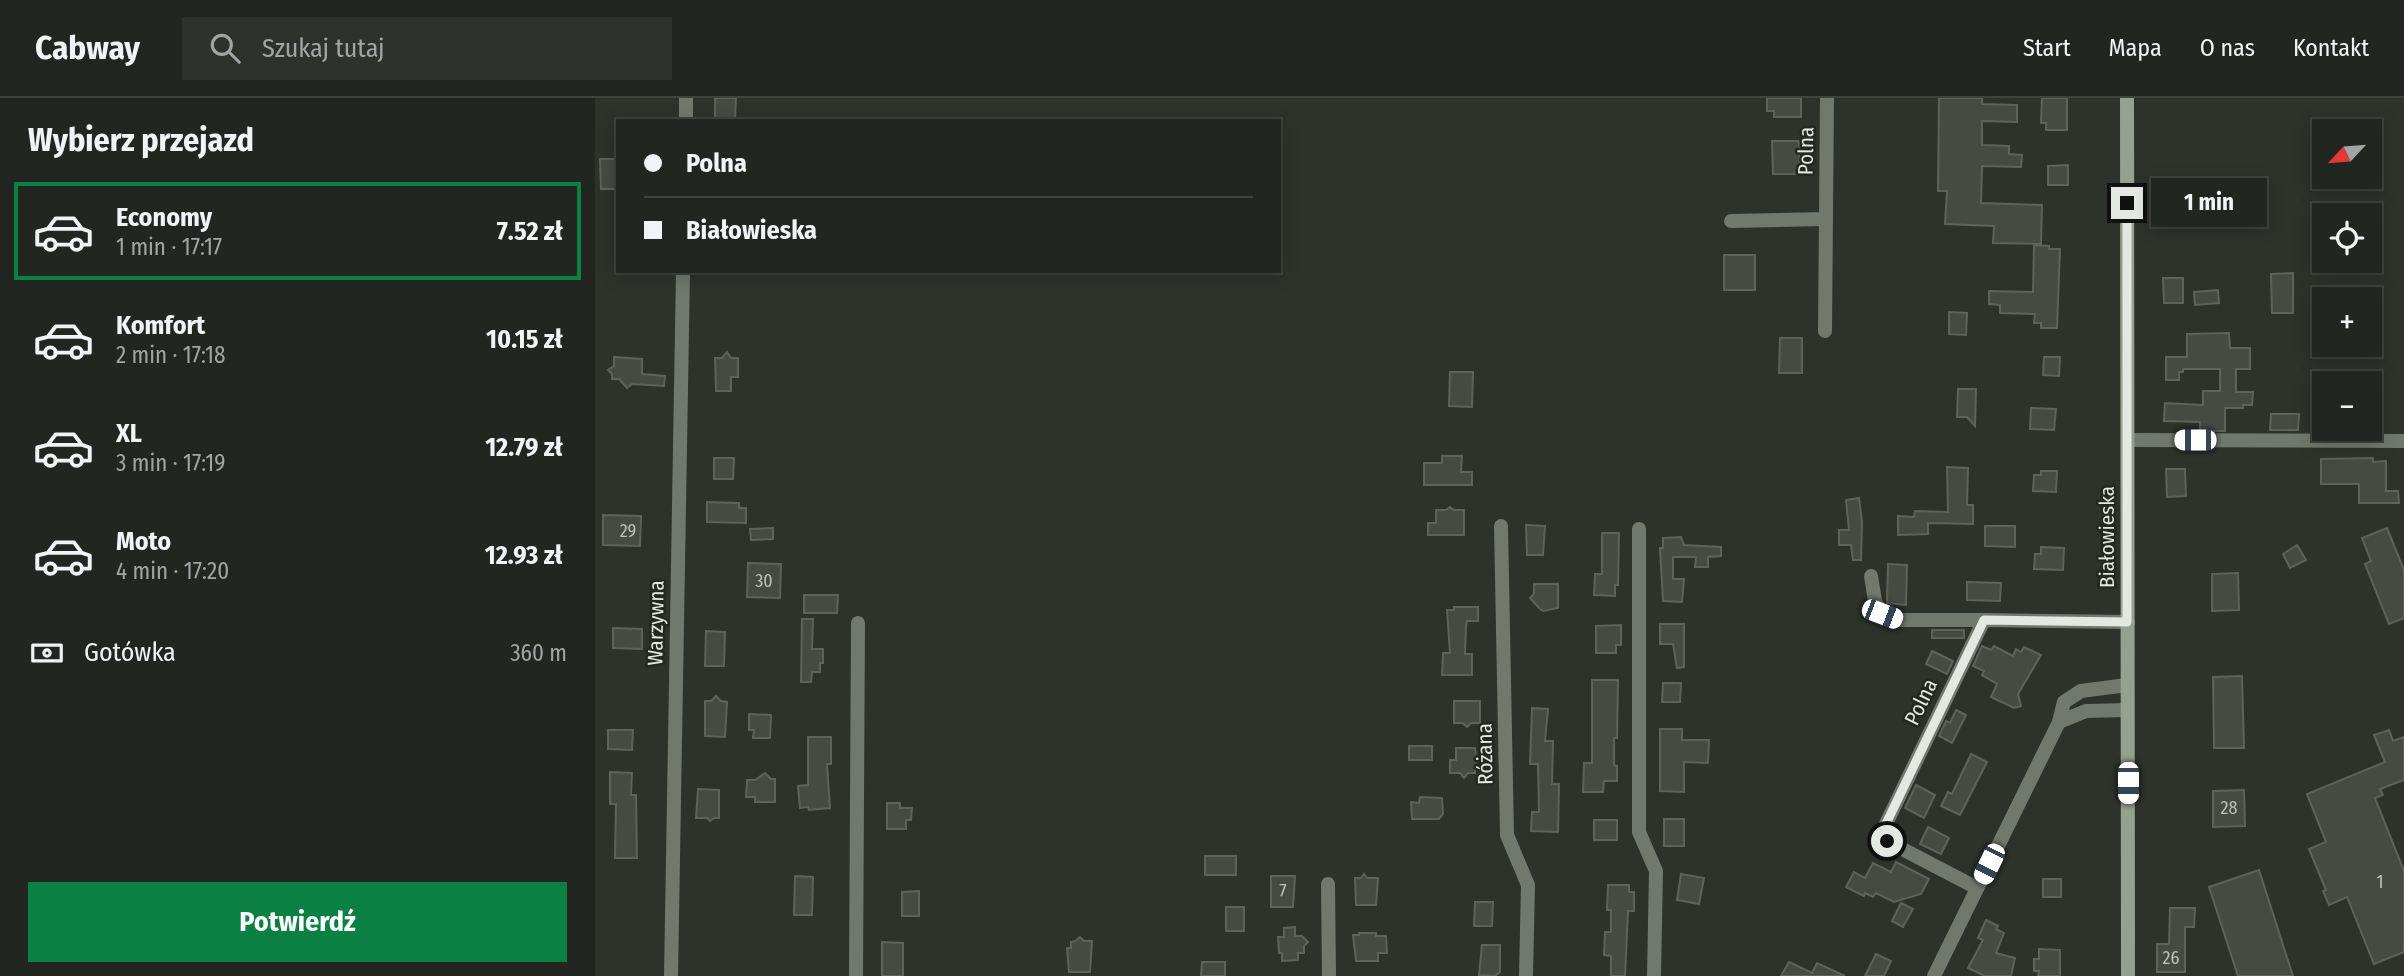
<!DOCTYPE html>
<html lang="pl">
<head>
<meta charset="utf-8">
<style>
  :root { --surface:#222620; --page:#2e322d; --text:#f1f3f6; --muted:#a2a5a5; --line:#3f433e; --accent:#0b8043 }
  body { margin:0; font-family:"Fira Sans Condensed",sans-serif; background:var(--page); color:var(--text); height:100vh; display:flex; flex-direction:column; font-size:26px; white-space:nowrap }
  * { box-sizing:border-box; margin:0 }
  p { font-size:23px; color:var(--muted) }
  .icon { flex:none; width:38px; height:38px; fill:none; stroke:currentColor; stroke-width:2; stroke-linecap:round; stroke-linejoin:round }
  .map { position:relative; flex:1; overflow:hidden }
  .panel { display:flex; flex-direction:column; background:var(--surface); width:595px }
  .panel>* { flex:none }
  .top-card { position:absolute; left:21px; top:21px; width:665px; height:154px; border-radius:0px; box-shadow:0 4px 18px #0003,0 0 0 2px var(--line); display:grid; align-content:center; height:154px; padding:0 28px; background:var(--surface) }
  .needle { width:46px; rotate:244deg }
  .tools { position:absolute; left:1717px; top:21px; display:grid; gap:14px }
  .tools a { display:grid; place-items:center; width:70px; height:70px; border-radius:0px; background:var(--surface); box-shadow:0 4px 18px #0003,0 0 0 2px var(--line); font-size:35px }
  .end { position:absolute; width:32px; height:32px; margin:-16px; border:9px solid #e4e8e3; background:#111; box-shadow:0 0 0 4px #111 }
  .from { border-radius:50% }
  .bubble { position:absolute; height:49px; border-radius:0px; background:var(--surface); box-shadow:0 4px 18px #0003,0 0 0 2px var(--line); font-size:23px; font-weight:700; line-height:49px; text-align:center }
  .car { position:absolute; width:21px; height:42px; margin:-21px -10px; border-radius:9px; box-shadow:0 0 5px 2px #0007; background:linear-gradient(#fff 24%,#345 0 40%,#fff 0 76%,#345 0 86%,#fff 0) }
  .top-card b { display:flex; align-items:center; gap:24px; height:66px; font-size:26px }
  .top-card b+b { border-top:2px solid var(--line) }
  .top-card i { width:18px; height:18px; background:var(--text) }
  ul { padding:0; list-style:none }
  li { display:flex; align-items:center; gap:21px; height:98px; margin:0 14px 10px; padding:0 14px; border:4px solid transparent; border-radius:0px }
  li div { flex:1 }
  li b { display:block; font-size:26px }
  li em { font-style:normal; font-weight:700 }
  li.active { border-color:var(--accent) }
  li>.icon { width:63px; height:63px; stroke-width:1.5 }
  h2 { padding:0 28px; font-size:32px; line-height:84px }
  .pay { display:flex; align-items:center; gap:18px; height:77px; padding:0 28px; font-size:26px }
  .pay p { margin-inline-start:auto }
  .primary-button { display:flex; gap:14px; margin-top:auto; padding:14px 28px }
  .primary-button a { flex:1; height:80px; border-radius:0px; background:var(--accent); color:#fff; font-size:28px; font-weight:700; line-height:80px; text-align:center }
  header { display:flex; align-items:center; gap:42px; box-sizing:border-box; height:98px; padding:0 35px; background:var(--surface); border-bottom:2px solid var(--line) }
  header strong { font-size:33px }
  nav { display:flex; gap:38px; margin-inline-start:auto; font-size:24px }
  .search { width:490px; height:63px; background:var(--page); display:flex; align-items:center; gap:18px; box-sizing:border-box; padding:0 24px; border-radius:0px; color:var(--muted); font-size:26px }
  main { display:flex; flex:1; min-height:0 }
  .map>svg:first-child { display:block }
  .building { fill:#454a43; stroke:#5d625a; stroke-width:2 }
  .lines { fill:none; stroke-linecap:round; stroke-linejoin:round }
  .minor { stroke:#71796d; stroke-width:14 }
  .tertiary { stroke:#71796d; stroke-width:14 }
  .secondary { stroke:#95a18f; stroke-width:14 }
  .route { stroke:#e4e8e3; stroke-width:9 }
  .labels { text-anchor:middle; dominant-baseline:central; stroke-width:5; stroke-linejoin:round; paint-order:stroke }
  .number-label { font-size:18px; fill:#bcc0bb }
  .street-label { font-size:21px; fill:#e4e8e3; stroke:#232821 }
</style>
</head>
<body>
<header>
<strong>Cabway</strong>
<div class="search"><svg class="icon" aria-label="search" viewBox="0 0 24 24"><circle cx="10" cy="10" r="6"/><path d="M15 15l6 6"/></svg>Szukaj tutaj</div>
<nav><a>Start</a><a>Mapa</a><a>O nas</a><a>Kontakt</a></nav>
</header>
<main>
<section class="panel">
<h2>Wybierz przejazd</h2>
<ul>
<li class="active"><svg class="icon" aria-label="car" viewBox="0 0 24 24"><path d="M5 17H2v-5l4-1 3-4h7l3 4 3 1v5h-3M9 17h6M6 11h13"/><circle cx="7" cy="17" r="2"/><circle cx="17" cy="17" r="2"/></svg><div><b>Economy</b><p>1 min · 17:17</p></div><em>7.52 zł</em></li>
<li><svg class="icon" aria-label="car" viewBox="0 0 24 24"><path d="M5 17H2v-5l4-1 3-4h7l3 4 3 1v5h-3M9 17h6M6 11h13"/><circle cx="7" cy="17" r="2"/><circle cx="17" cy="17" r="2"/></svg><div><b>Komfort</b><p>2 min · 17:18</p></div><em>10.15 zł</em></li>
<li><svg class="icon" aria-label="car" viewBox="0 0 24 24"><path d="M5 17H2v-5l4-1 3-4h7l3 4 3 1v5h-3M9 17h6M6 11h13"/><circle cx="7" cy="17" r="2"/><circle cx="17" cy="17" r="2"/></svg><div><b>XL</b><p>3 min · 17:19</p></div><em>12.79 zł</em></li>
<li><svg class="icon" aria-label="car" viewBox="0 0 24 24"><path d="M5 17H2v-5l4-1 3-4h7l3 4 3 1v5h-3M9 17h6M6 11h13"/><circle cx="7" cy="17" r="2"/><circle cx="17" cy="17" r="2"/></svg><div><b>Moto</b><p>4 min · 17:20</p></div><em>12.93 zł</em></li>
</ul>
<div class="pay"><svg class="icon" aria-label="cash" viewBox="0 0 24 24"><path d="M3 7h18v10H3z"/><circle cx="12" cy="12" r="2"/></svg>Gotówka<p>360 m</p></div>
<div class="primary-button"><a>Potwierdź</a></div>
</section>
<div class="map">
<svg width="1809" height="878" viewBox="0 0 1809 878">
  <rect width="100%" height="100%" fill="#2d322b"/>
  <g class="building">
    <path d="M 120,0 L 141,0 L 140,23 L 120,23 Z"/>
    <path d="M 1172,0 L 1206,0 L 1206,19 L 1179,19 L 1179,13 L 1172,13 Z"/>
    <path d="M 1344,0 L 1387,0 L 1387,6 L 1422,7 L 1422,24 L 1387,23 L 1387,47 L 1414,48 L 1414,56 L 1427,57 L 1426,69 L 1387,68 L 1386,105 L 1447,107 L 1446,146 L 1398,145 L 1399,128 L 1350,126 L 1352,93 L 1343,93 Z"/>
    <path d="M 1447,0 L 1472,0 L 1472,32 L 1451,32 L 1451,25 L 1446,25 Z"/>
    <path d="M 1177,43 L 1204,43 L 1205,76 L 1178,76 Z"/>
    <path d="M 5,61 L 20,61 L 23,65 L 23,91 L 6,91 Z"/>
    <path d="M 1473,67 L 1473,87 L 1453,87 L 1453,68 Z"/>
    <path d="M 1439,147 L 1454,148 L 1454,151 L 1465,151 L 1462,230 L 1446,230 L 1446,225 L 1439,225 L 1440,216 L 1405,215 L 1405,207 L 1394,206 L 1394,193 L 1438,194 Z"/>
    <rect x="1129" y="157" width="31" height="35"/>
    <path d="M 1698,175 L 1698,215 L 1677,215 L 1676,176 Z"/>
    <path d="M 1568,180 L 1588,180 L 1588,205 L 1569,205 Z"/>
    <path d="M 1623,192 L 1624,205 L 1600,207 L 1599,194 Z"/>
    <path d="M 1354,214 L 1372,215 L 1371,237 L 1354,236 Z"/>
    <path d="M 1634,235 L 1635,250 L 1655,250 L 1655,271 L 1641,271 L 1641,294 L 1658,294 L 1657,307 L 1648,307 L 1648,310 L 1630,310 L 1630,333 L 1605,333 L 1605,324 L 1569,323 L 1570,305 L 1608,307 L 1608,293 L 1625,293 L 1625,271 L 1588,271 L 1588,274 L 1584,274 L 1584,282 L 1571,282 L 1571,259 L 1592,259 L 1592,236 Z"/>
    <path d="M 1185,240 L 1207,240 L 1207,275 L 1184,275 Z"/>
    <path d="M 132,254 L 136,260 L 143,260 L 143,279 L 136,279 L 136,293 L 121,293 L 120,260 L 127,260 Z"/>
    <path d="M 19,259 L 47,261 L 47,276 L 70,278 L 69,288 L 37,286 L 32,290 L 24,281 L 17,281 L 17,276 L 13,272 L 19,268 Z"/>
    <path d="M 1449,259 L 1465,259 L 1464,278 L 1448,277 Z"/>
    <path d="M 855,274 L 878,274 L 877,309 L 854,308 Z"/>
    <path d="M 1363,291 L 1381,291 L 1380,328 L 1372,319 L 1362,319 Z"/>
    <path d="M 1436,310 L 1461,311 L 1459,332 L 1435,331 Z"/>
    <path d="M 1676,316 L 1704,316 L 1703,332 L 1675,332 Z"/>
    <path d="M 847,358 L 867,358 L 866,374 L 877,374 L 877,387 L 829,387 L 829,365 L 847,365 Z"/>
    <path d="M 119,360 L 139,360 L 138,381 L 119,381 Z"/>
    <path d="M 1778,360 L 1778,364 L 1791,363 L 1791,393 L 1803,393 L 1804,405 L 1764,405 L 1764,386 L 1726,386 L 1726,361 Z"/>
    <path d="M 1352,369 L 1373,370 L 1372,407 L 1378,407 L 1378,426 L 1333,425 L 1333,436 L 1303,437 L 1303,418 L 1319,419 L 1320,413 L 1353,414 Z"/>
    <path d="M 1571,371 L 1590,371 L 1591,398 L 1572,399 Z"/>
    <path d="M 1446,373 L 1462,373 L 1461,394 L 1438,393 L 1439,377 L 1446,377 Z"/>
    <path d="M 1264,400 L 1267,424 L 1266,462 L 1258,462 L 1256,447 L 1244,447 L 1244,432 L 1254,432 L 1251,402 Z"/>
    <path d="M 112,404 L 144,405 L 144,410 L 151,410 L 151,425 L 112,424 Z"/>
    <path d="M 855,409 L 859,412 L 869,412 L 869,437 L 833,437 L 833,425 L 841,425 L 841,412 L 851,412 Z"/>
    <path d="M 8,417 L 46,418 L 45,448 L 8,447 Z"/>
    <path d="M 931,427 L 950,428 L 948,457 L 932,457 Z"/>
    <path d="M 1390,428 L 1420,428 L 1420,449 L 1390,448 Z"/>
    <path d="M 178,430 L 178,441 L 156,442 L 155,431 Z"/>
    <path d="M 1792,430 L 1809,472 L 1809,520 L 1794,526 L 1770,466 L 1776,463 L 1767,440 Z"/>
    <path d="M 1007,435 L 1024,435 L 1023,487 L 1020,487 L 1020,498 L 999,497 L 1000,476 L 1007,476 Z"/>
    <path d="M 1086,439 L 1089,447 L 1126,449 L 1126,458 L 1113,459 L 1113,469 L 1100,469 L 1101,459 L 1078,459 L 1078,481 L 1089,481 L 1087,504 L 1068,503 L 1065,450 L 1068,450 L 1068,440 Z"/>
    <path d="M 1702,447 L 1711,462 L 1695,470 L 1688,456 Z"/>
    <path d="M 1446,449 L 1469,450 L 1468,472 L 1439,471 L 1440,456 L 1446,456 Z"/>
    <path d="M 153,465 L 186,466 L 185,500 L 152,499 Z"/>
    <path d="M 1293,466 L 1312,467 L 1311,507 L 1292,505 Z"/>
    <path d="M 1643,475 L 1644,512 L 1617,513 L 1617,476 Z"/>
    <path d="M 1372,484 L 1406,485 L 1405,503 L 1372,502 Z"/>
    <path d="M 939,486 L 963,486 L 963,510 L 948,513 L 944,510 L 935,500 L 939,496 Z"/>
    <path d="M 209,497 L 243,497 L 242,515 L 209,515 Z"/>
    <path d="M 859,509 L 883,509 L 883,523 L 872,523 L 871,529 L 870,556 L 877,556 L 877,577 L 847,577 L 848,555 L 855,555 L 852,512 L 859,512 Z"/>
    <path d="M 207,521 L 218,521 L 217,551 L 228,551 L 228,565 L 225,565 L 225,574 L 217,574 L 216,584 L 206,584 Z"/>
    <path d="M 1065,526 L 1089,526 L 1089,569 L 1082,570 L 1078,546 L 1065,546 Z"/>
    <path d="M 1026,527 L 1026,547 L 1021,547 L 1021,555 L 1001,555 L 1001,528 Z"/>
    <path d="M 18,530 L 47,531 L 47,551 L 18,550 Z"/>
    <rect x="1337" y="532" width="32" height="8"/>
    <path d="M 111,533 L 130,534 L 129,568 L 110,568 Z"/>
    <path d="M 1387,548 L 1396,552 L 1399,548 L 1418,558 L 1421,551 L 1426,554 L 1429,549 L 1446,557 L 1423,596 L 1426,608 L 1419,610 L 1396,599 L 1402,586 L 1387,577 L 1389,573 L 1378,568 Z"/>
    <path d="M 1337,553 L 1358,563 L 1352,576 L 1331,566 Z"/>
    <path d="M 1647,578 L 1649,650 L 1619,650 L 1618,579 Z"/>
    <path d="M 997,582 L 1023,582 L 1022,640 L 1019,640 L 1019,667 L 1022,668 L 1022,683 L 1009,683 L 1008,694 L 988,694 L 989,665 L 997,665 Z"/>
    <path d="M 1068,585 L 1086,585 L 1085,604 L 1067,604 Z"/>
    <path d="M 121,598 L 126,603 L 132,604 L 130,639 L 110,638 L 110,603 L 116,603 Z"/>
    <path d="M 859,603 L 885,603 L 885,625 L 876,625 L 872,629 L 868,625 L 859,625 Z"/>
    <path d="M 937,610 L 953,611 L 950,643 L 958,643 L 957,686 L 964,686 L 963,734 L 936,733 L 937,714 L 944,714 L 943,666 L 935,666 Z"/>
    <path d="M 1361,612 L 1371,617 L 1357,645 L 1344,638 L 1351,623 L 1355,625 Z"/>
    <path d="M 154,616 L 176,617 L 175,640 L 158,640 L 159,632 L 154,632 Z"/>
    <path d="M 1065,631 L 1087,631 L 1087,642 L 1114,642 L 1113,665 L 1089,664 L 1089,694 L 1065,693 Z"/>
    <path d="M 13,632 L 38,632 L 37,652 L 13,651 Z"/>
    <path d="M 1794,632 L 1798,643 L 1809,639 L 1809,682 L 1785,691 L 1788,697 L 1780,700 L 1809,773 L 1809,854 L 1779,866 L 1752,799 L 1734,807 L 1728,793 L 1731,792 L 1714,751 L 1731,744 L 1712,696 L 1790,664 L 1779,637 Z"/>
    <path d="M 213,639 L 236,639 L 236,666 L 232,666 L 235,710 L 214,712 L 213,709 L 205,710 L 203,688 L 213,687 Z"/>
    <rect x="814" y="648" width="23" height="14"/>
    <path d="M 861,650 L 880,650 L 882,671 L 880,670 L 880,675 L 873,675 L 869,680 L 865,675 L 855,675 L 855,662 L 861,662 Z"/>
    <path d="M 1376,656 L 1392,664 L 1365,717 L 1346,708 L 1353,694 L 1357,696 Z"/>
    <path d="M 15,674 L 37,675 L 36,697 L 41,697 L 42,760 L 20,760 L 21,706 L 15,706 Z"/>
    <path d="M 170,675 L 176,681 L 180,681 L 180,704 L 160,704 L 160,699 L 151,699 L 152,682 L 160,682 Z"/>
    <path d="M 1321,687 L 1340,697 L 1329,720 L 1310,710 Z"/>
    <path d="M 103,691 L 124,692 L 124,720 L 119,720 L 115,723 L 112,720 L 101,720 Z"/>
    <path d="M 1649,692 L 1650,728 L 1618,729 L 1618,693 Z"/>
    <path d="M 825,699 L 847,700 L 848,716 L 844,721 L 817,721 L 816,704 L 824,705 Z"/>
    <path d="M 292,705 L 305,705 L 305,710 L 317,710 L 316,722 L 311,722 L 311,731 L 292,731 Z"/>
    <rect x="1069" y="721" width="20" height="27"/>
    <rect x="999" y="722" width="23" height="20"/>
    <path d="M 1333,729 L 1354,740 L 1346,756 L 1325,746 Z"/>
    <rect x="610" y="758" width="31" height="19"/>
    <path d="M 1301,764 L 1334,781 L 1326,796 L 1299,804 L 1281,795 L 1278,799 L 1270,795 L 1269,798 L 1251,789 L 1259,774 L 1270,780 L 1278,765 L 1296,774 Z"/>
    <path d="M 1664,772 L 1698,878 L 1643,878 L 1614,789 Z"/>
    <path d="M 769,776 L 772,780 L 783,780 L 781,807 L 761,807 L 760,780 L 766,780 Z"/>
    <path d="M 1086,776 L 1109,780 L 1104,806 L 1082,802 Z"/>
    <path d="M 200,778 L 218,779 L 217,817 L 199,817 Z"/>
    <path d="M 676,778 L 700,778 L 698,809 L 676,809 Z"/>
    <rect x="1448" y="781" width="18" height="18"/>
    <path d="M 1013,787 L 1034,787 L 1034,794 L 1039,794 L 1039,813 L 1033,813 L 1030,878 L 1016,878 L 1016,858 L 1009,857 L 1010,834 L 1016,834 L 1016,812 L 1012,812 Z"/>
    <path d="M 324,793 L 324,818 L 307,818 L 307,794 Z"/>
    <path d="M 880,804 L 898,804 L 897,828 L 879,828 Z"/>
    <path d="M 1306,805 L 1318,811 L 1308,829 L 1297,823 Z"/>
    <rect x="631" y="809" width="18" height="24"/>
    <path d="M 1575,810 L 1600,810 L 1599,829 L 1590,829 L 1590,874 L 1562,874 L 1562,846 L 1574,846 Z"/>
    <path d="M 1391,822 L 1403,828 L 1401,831 L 1409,835 L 1401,855 L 1420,860 L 1416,878 L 1390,878 L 1373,870 L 1388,842 L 1383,840 Z"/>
    <path d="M 700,829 L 700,838 L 707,838 L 713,844 L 709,848 L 709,855 L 703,855 L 703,862 L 687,863 L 687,855 L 684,855 L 683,839 L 689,839 L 689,830 Z"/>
    <path d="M 764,835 L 781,835 L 781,838 L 791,838 L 792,855 L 783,855 L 783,863 L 761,863 L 758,837 L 764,837 Z"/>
    <path d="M 485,839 L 489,843 L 497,843 L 495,874 L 474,874 L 472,850 L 476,850 L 476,844 L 480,843 Z"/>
    <path d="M 287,844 L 308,845 L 308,878 L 287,878 Z"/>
    <path d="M 887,847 L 905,847 L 905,874 L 900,878 L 884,877 Z"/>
    <path d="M 1444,851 L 1465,852 L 1465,878 L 1443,878 L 1444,873 L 1439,873 L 1439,861 L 1444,861 Z"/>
    <path d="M 1281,856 L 1296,863 L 1289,878 L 1270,878 Z"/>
    <path d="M 607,864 L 630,864 L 630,878 L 606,878 Z"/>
    <path d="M 1194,864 L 1217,875 L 1222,865 L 1250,878 L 1186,878 Z"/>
  </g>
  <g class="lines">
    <g class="minor">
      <path d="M 91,23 L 91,0"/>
      <path d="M 1136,123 L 1231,121"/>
      <path d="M 1230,233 L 1232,0"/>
      <path d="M 1533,342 L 1809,343"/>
      <path d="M 906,428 L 912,737 L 933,787 L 931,878"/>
      <path d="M 1044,431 L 1044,734 L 1061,773 L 1059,878"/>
      <path d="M 1276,478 L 1280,503 L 1287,516 L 1303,522 L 1389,522"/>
      <path d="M 733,786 L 734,878"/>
      <path d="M 1382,790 L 1292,743 L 1288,732 L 1389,522 L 1533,524"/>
      <path d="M 76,878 L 88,173"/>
      <path d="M 261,878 L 263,525"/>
    </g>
    <g class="tertiary">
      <path d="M 1464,624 L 1491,613 L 1532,612"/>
      <path d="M 1339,878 L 1464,624 L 1469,604 L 1486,593 L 1532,587"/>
    </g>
    <path class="secondary" d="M 1532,0 L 1533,878"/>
  </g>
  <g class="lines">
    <path class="route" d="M 1292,743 L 1288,732 L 1389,522 L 1532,524 L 1532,105"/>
  </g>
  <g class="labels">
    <g class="number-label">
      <text x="33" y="433">29</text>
      <text x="169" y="483">30</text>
      <text x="1634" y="710">28</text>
      <text x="1785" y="784">1</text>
      <text x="688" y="793">7</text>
      <text x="1576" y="860">26</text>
    </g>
    <g class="street-label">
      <text transform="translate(1211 53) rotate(-89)">Polna</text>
      <text transform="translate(1512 439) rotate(-90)">Białowieska</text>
      <text transform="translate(61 525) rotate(-89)">Warzywna</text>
      <text transform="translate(1326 604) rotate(-64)">Polna</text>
      <text transform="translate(890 656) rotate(-91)">Różana</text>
    </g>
  </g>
</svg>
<div class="tools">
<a><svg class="needle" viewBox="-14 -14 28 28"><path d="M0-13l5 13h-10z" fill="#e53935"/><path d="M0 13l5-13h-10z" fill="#a2a5a5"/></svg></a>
<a><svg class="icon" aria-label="locate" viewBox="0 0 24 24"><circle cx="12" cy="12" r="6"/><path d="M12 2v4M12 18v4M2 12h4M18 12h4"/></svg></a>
<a>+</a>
<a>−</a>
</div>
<i class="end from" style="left:1292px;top:743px"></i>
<i class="end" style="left:1532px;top:105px"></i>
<div class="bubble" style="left:1556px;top:80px;width:116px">1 min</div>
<i class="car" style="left:1600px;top:342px;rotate:270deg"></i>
<i class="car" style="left:1287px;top:516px;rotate:111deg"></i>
<i class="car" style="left:1533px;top:685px;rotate:180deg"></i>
<i class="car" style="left:1394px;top:766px;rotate:206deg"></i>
<div class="top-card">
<b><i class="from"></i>Polna</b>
<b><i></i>Białowieska</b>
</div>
</div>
</main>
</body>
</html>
